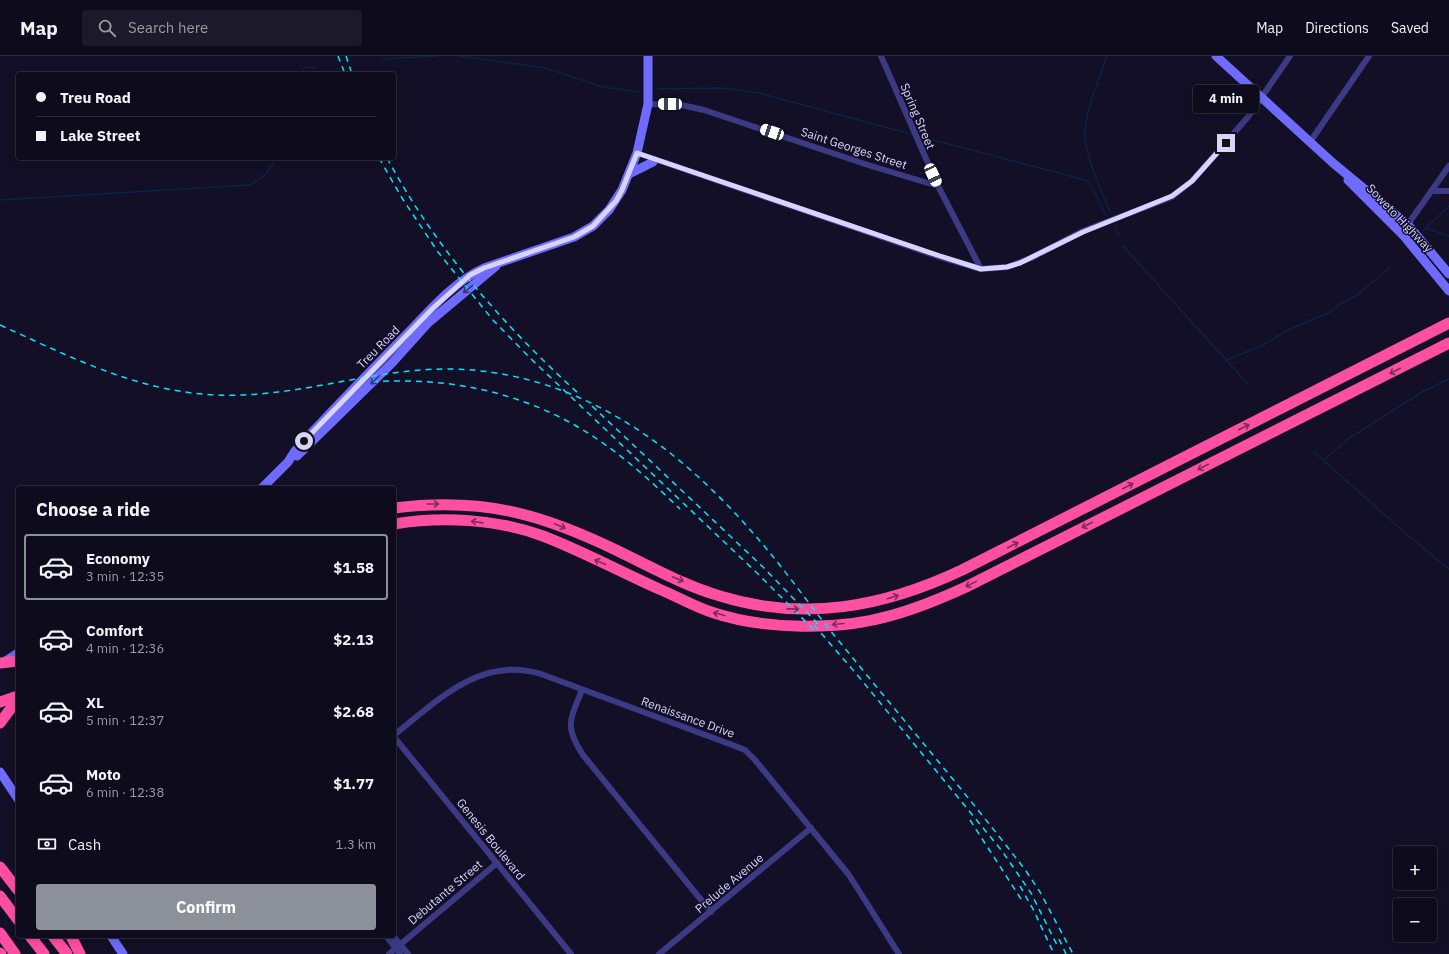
<!DOCTYPE html>
<html lang="en">
<head>
<meta charset="utf-8">
<style>
  :root { --surface:#0e0b1c; --page:#1c1929; --text:#f1f3f6; --muted:#9b9ba3; --line:#2e2b3b; --accent:#8c9099 }
  body { margin:0; font-family:"IBM Plex Sans",sans-serif; background:var(--page); color:var(--text); height:100vh; display:flex; flex-direction:column; font-size:15px; white-space:nowrap }
  * { box-sizing:border-box; margin:0 }
  p { font-size:13px; color:var(--muted) }
  .icon { flex:none; width:22px; height:22px; fill:none; stroke:currentColor; stroke-width:2; stroke-linecap:round; stroke-linejoin:round }
  .map { position:relative; flex:1; overflow:hidden }
  .drawer { position:absolute; left:16px; top:430px; width:380px; height:452px; display:flex; flex-direction:column; background:var(--surface); border-radius:4px; box-shadow:0 2px 10px #0003,0 0 0 1px var(--line) }
  .drawer>* { flex:none }
  .hud { position:absolute; left:16px; top:16px; width:380px; height:88px; border-radius:4px; box-shadow:0 2px 10px #0003,0 0 0 1px var(--line); display:grid; align-content:center; height:88px; padding:0 20px; background:var(--surface) }
  .controls { position:absolute; left:1393px; top:790px; display:grid; gap:8px }
  .controls a { display:grid; place-items:center; width:44px; height:44px; border-radius:4px; background:var(--surface); box-shadow:0 2px 10px #0003,0 0 0 1px var(--line); font-size:20px }
  .end { position:absolute; width:18px; height:18px; margin:-9px; border:5px solid #d9d4ff; background:#111; box-shadow:0 0 0 2px #111 }
  .from { border-radius:50% }
  .bubble { position:absolute; height:28px; border-radius:4px; background:var(--surface); box-shadow:0 2px 10px #0003,0 0 0 1px var(--line); font-size:13px; font-weight:700; line-height:28px; text-align:center }
  .car { position:absolute; width:12px; height:24px; margin:-12px -6px; border-radius:5px; box-shadow:0 0 3px 1px #0007; background:linear-gradient(#fff 24%,#345 0 40%,#fff 0 76%,#345 0 86%,#fff 0) }
  .hud b { display:flex; align-items:center; gap:14px; height:38px; font-size:15px }
  .hud b+b { border-top:1px solid var(--line) }
  .hud i { width:10px; height:10px; background:var(--text) }
  ul { padding:0; list-style:none }
  li { display:flex; align-items:center; gap:12px; height:66px; margin:0 8px 6px; padding:0 12px; border:2px solid transparent; border-radius:4px }
  li div { flex:1 }
  li b { display:block; font-size:15px }
  li em { font-style:normal; font-weight:700 }
  li.active { border-color:var(--accent) }
  li>.icon { width:36px; height:36px; stroke-width:1.5 }
  h2 { padding:0 20px; font-size:18px; line-height:48px }
  .pay { display:flex; align-items:center; gap:10px; height:44px; padding:0 20px; font-size:15px }
  .pay p { margin-inline-start:auto }
  .primary-button { display:flex; gap:8px; margin-top:auto; padding:8px 20px }
  .primary-button a { flex:1; height:46px; border-radius:4px; background:var(--accent); color:#fff; font-size:16px; font-weight:700; line-height:46px; text-align:center }
  header { display:flex; align-items:center; gap:24px; box-sizing:border-box; height:56px; padding:0 20px; background:var(--surface); border-bottom:1px solid var(--line) }
  header strong { font-size:19px }
  nav { display:flex; gap:22px; margin-inline-start:auto; font-size:14px }
  .search { width:280px; height:36px; background:var(--page); display:flex; align-items:center; gap:10px; box-sizing:border-box; padding:0 14px; border-radius:4px; color:var(--muted); font-size:15px }
  .map>svg:first-child { display:block }
  .lines { fill:none; stroke-linecap:round; stroke-linejoin:round }
  .stream { stroke:#0c2248; stroke-width:1.5 }
  .street { stroke:#3d3a85; stroke-width:6 }
  .secondary { stroke:#6f6bff; stroke-width:9 }
  .highway { stroke:#ff4fa3; stroke-width:11 }
  .rail { stroke:#00e5ff; stroke-width:1.5; stroke-dasharray:6 5; stroke-linecap:butt }
  .oneway { stroke:#38347d }
  .oneway2 { stroke:#7d2c5e }
  .route { stroke:#d9d4ff; stroke-width:5 }
  .labels { text-anchor:middle; dominant-baseline:central; stroke-width:3; stroke-linejoin:round; paint-order:stroke }
  .street-label { font-size:12px; fill:#d9d4ff; stroke:#130f26 }
</style>
</head>
<body>
<header>
<strong>Map</strong>
<div class="search"><svg class="icon" aria-label="search" viewBox="0 0 24 24"><circle cx="10" cy="10" r="6"/><path d="M15 15l6 6"/></svg>Search here</div>
<nav><a>Map</a><a>Directions</a><a>Saved</a></nav>
</header>
<div class="map">
<svg width="1449" height="898" viewBox="0 0 1449 898">
  <rect width="100%" height="100%" fill="#130f26"/>
  <g class="lines">
    <g class="stream">
      <path d="M 458,0 L 546,12 L 603,31 L 639,36"/>
      <path d="M 1107,0 C 1099,23 1086,53 1085,77 C 1085,101 1101,133 1110,156"/>
      <path d="M 382,3 L 437,0"/>
      <path d="M 302,18 L 304,12 L 315,11"/>
      <path d="M 658,33 L 722,32 L 759,37 L 914,79"/>
      <path d="M 918,80 L 1089,125 L 1106,159"/>
      <path d="M 0,144 L 249,129 C 262,123 270,116 275,102"/>
      <path d="M 1115,170 L 1119,180"/>
      <path d="M 1426,172 L 1449,180"/>
      <path d="M 1423,175 L 1449,150"/>
      <path d="M 1122,189 L 1247,327"/>
      <path d="M 1227,304 L 1263,289 L 1290,273 L 1330,256 L 1340,248 L 1357,239 L 1389,212"/>
      <path d="M 1314,396 L 1411,482 L 1449,513"/>
      <path d="M 1324,404 L 1348,383 L 1422,336 L 1449,323"/>
    </g>
    <g class="street">
      <path d="M 881,0 L 938,130 L 981,213"/>
      <path d="M 648,48 L 681,49 L 704,54 L 871,110 L 938,130"/>
      <path d="M 1310,86 L 1369,0"/>
      <path d="M 637,97 L 940,201 L 981,213 L 1007,211 L 1031,202 L 1083,175 L 1172,141 L 1192,125 L 1248,61 L 1290,0"/>
      <path d="M 1431,135 L 1449,135"/>
      <path d="M 1406,171 L 1449,110"/>
      <path d="M 582,634 C 570,664 564,670 583,699 L 711,856"/>
      <path d="M 394,679 C 437,645 481,599 541,618 L 735,690 L 745,694 L 755,704 L 849,819 L 899,898"/>
      <path d="M 394,681 L 571,898"/>
      <path d="M 386,880 L 400,898"/>
      <path d="M 393,880 L 408,898"/>
      <path d="M 389,898 L 497,807"/>
      <path d="M 659,898 L 811,772"/>
    </g>
    <g class="secondary">
      <path d="M 1216,0 L 1333,107 L 1408,169 L 1449,218"/>
      <path d="M 629,118 L 653,106"/>
      <path d="M 1348,124 L 1403,179 L 1449,235"/>
      <path d="M 297,400 L 392,307 L 428,267 L 496,210"/>
      <path d="M 262,432 L 288,406 L 295,395 C 329,357 365,321 401,284 C 426,259 451,227 484,212 L 574,181 L 593,170 L 609,154 L 622,134 L 637,97 L 648,48 L 648,0"/>
      <path d="M 4,606 L 18,597"/>
      <path d="M 0,716 L 18,743"/>
      <path d="M 111,880 L 123,898"/>
    </g>
    <g class="highway">
      <path d="M 394,452 C 481,441 540,457 618,495 C 651,511 685,530 720,540 C 804,566 884,551 962,514 L 1449,267"/>
      <path d="M 394,468 C 442,460 497,463 543,480 C 582,495 621,516 659,533 C 676,540 693,550 711,556 C 764,574 839,575 893,559 C 918,552 942,542 966,531 L 1449,287"/>
      <path d="M 0,607 L 18,605"/>
      <path d="M 0,646 L 18,640"/>
      <path d="M 0,667 L 18,643"/>
      <path d="M 0,811 L 18,834"/>
      <path d="M 0,840 L 18,864"/>
      <path d="M 0,877 L 15,898"/>
      <path d="M 30,880 L 44,898"/>
      <path d="M 53,880 L 67,898"/>
      <path d="M 71,880 L 80,898"/>
      <path d="M 0,897 L 1,898"/>
    </g>
    <g class="rail">
      <path d="M 338,0 L 345,18"/>
      <path d="M 346,0 L 352,18"/>
      <path d="M 379,102 L 402,142 L 438,196 L 492,263 L 530,302 L 757,517 L 815,575"/>
      <path d="M 387,102 C 436,193 503,269 579,338"/>
      <path d="M 0,269 C 86,308 160,347 258,338 C 323,333 386,312 452,313 C 582,316 684,394 765,491 C 792,523 816,558 843,590 C 904,665 967,738 1026,815 L 1040,836 L 1073,898"/>
      <path d="M 372,326 C 451,320 531,338 597,383 C 627,403 654,428 680,453"/>
      <path d="M 592,350 L 763,511 L 821,571"/>
      <path d="M 814,569 L 859,621 L 1002,795 L 1031,837 L 1058,891"/>
      <path d="M 970,764 L 1021,843"/>
      <path d="M 1020,830 L 1034,855 L 1054,898"/>
      <path d="M 1059,883 L 1066,898"/>
    </g>
  </g>
  <defs><path id="oneway-shaft" d="M-6 0H5M1.5-3L5.5 0L1.5 3" fill="none" stroke-width="1.6" stroke-linecap="round" stroke-linejoin="round"/></defs>
  <g class="oneway">
    <use href="#oneway-shaft" transform="translate(468 233) rotate(142)"/>
    <use href="#oneway-shaft" transform="translate(375 324) rotate(135)"/>
  </g>
  <g class="oneway2">
    <use href="#oneway-shaft" transform="translate(1395 315) rotate(153)"/>
    <use href="#oneway-shaft" transform="translate(1244 371) rotate(-27)"/>
    <use href="#oneway-shaft" transform="translate(1203 411) rotate(153)"/>
    <use href="#oneway-shaft" transform="translate(1128 430) rotate(-27)"/>
    <use href="#oneway-shaft" transform="translate(433 448)"/>
    <use href="#oneway-shaft" transform="translate(477 466) rotate(-172)"/>
    <use href="#oneway-shaft" transform="translate(1087 469) rotate(153)"/>
    <use href="#oneway-shaft" transform="translate(560 470) rotate(23)"/>
    <use href="#oneway-shaft" transform="translate(1013 489) rotate(-27)"/>
    <use href="#oneway-shaft" transform="translate(600 506) rotate(-156)"/>
    <use href="#oneway-shaft" transform="translate(678 523) rotate(23)"/>
    <use href="#oneway-shaft" transform="translate(971 528) rotate(154)"/>
    <use href="#oneway-shaft" transform="translate(893 541) rotate(-17)"/>
    <use href="#oneway-shaft" transform="translate(793 553) rotate(1)"/>
    <use href="#oneway-shaft" transform="translate(719 558) rotate(-166)"/>
    <use href="#oneway-shaft" transform="translate(838 568) rotate(175)"/>
  </g>
  <g class="lines">
    <path class="route" d="M 304,385 L 433,252 L 470,219 L 484,212 L 574,181 L 593,170 L 616,145 L 622,134 L 637,97 L 940,200 L 981,213 L 1007,211 L 1020,207 L 1083,176 L 1172,140 L 1192,125 L 1226,87"/>
  </g>
  <g class="labels">
    <g class="street-label">
      <text transform="translate(918 60) rotate(67)">Spring Street</text>
      <text transform="translate(854 92) rotate(18)">Saint Georges Street</text>
      <text transform="translate(1400 162) rotate(46)">Soweto Highway</text>
      <text transform="translate(378 291) rotate(-45)">Treu Road</text>
      <text transform="translate(688 661) rotate(20)">Renaissance Drive</text>
      <text transform="translate(491 783) rotate(51)">Genesis Boulevard</text>
      <text transform="translate(729 827) rotate(-40)">Prelude Avenue</text>
      <text transform="translate(445 836) rotate(-40)">Debutante Street</text>
    </g>
  </g>
</svg>
<div class="controls">
<a>+</a>
<a>−</a>
</div>
<i class="end from" style="left:304px;top:385px"></i>
<i class="end" style="left:1226px;top:87px"></i>
<div class="bubble" style="left:1193px;top:29px;width:66px">4 min</div>
<i class="car" style="left:670px;top:48px;rotate:271deg"></i>
<i class="car" style="left:772px;top:76px;rotate:289deg"></i>
<i class="car" style="left:933px;top:119px;rotate:155deg"></i>
<div class="hud">
<b><i class="from"></i>Treu Road</b>
<b><i></i>Lake Street</b>
</div>
<section class="drawer">
<h2>Choose a ride</h2>
<ul>
<li class="active"><svg class="icon" aria-label="car" viewBox="0 0 24 24"><path d="M5 17H2v-5l4-1 3-4h7l3 4 3 1v5h-3M9 17h6M6 11h13"/><circle cx="7" cy="17" r="2"/><circle cx="17" cy="17" r="2"/></svg><div><b>Economy</b><p>3 min · 12:35</p></div><em>$1.58</em></li>
<li><svg class="icon" aria-label="car" viewBox="0 0 24 24"><path d="M5 17H2v-5l4-1 3-4h7l3 4 3 1v5h-3M9 17h6M6 11h13"/><circle cx="7" cy="17" r="2"/><circle cx="17" cy="17" r="2"/></svg><div><b>Comfort</b><p>4 min · 12:36</p></div><em>$2.13</em></li>
<li><svg class="icon" aria-label="car" viewBox="0 0 24 24"><path d="M5 17H2v-5l4-1 3-4h7l3 4 3 1v5h-3M9 17h6M6 11h13"/><circle cx="7" cy="17" r="2"/><circle cx="17" cy="17" r="2"/></svg><div><b>XL</b><p>5 min · 12:37</p></div><em>$2.68</em></li>
<li><svg class="icon" aria-label="car" viewBox="0 0 24 24"><path d="M5 17H2v-5l4-1 3-4h7l3 4 3 1v5h-3M9 17h6M6 11h13"/><circle cx="7" cy="17" r="2"/><circle cx="17" cy="17" r="2"/></svg><div><b>Moto</b><p>6 min · 12:38</p></div><em>$1.77</em></li>
</ul>
<div class="pay"><svg class="icon" aria-label="cash" viewBox="0 0 24 24"><path d="M3 7h18v10H3z"/><circle cx="12" cy="12" r="2"/></svg>Cash<p>1.3 km</p></div>
<div class="primary-button"><a>Confirm</a></div>
</section>
</div>
</body>
</html>
